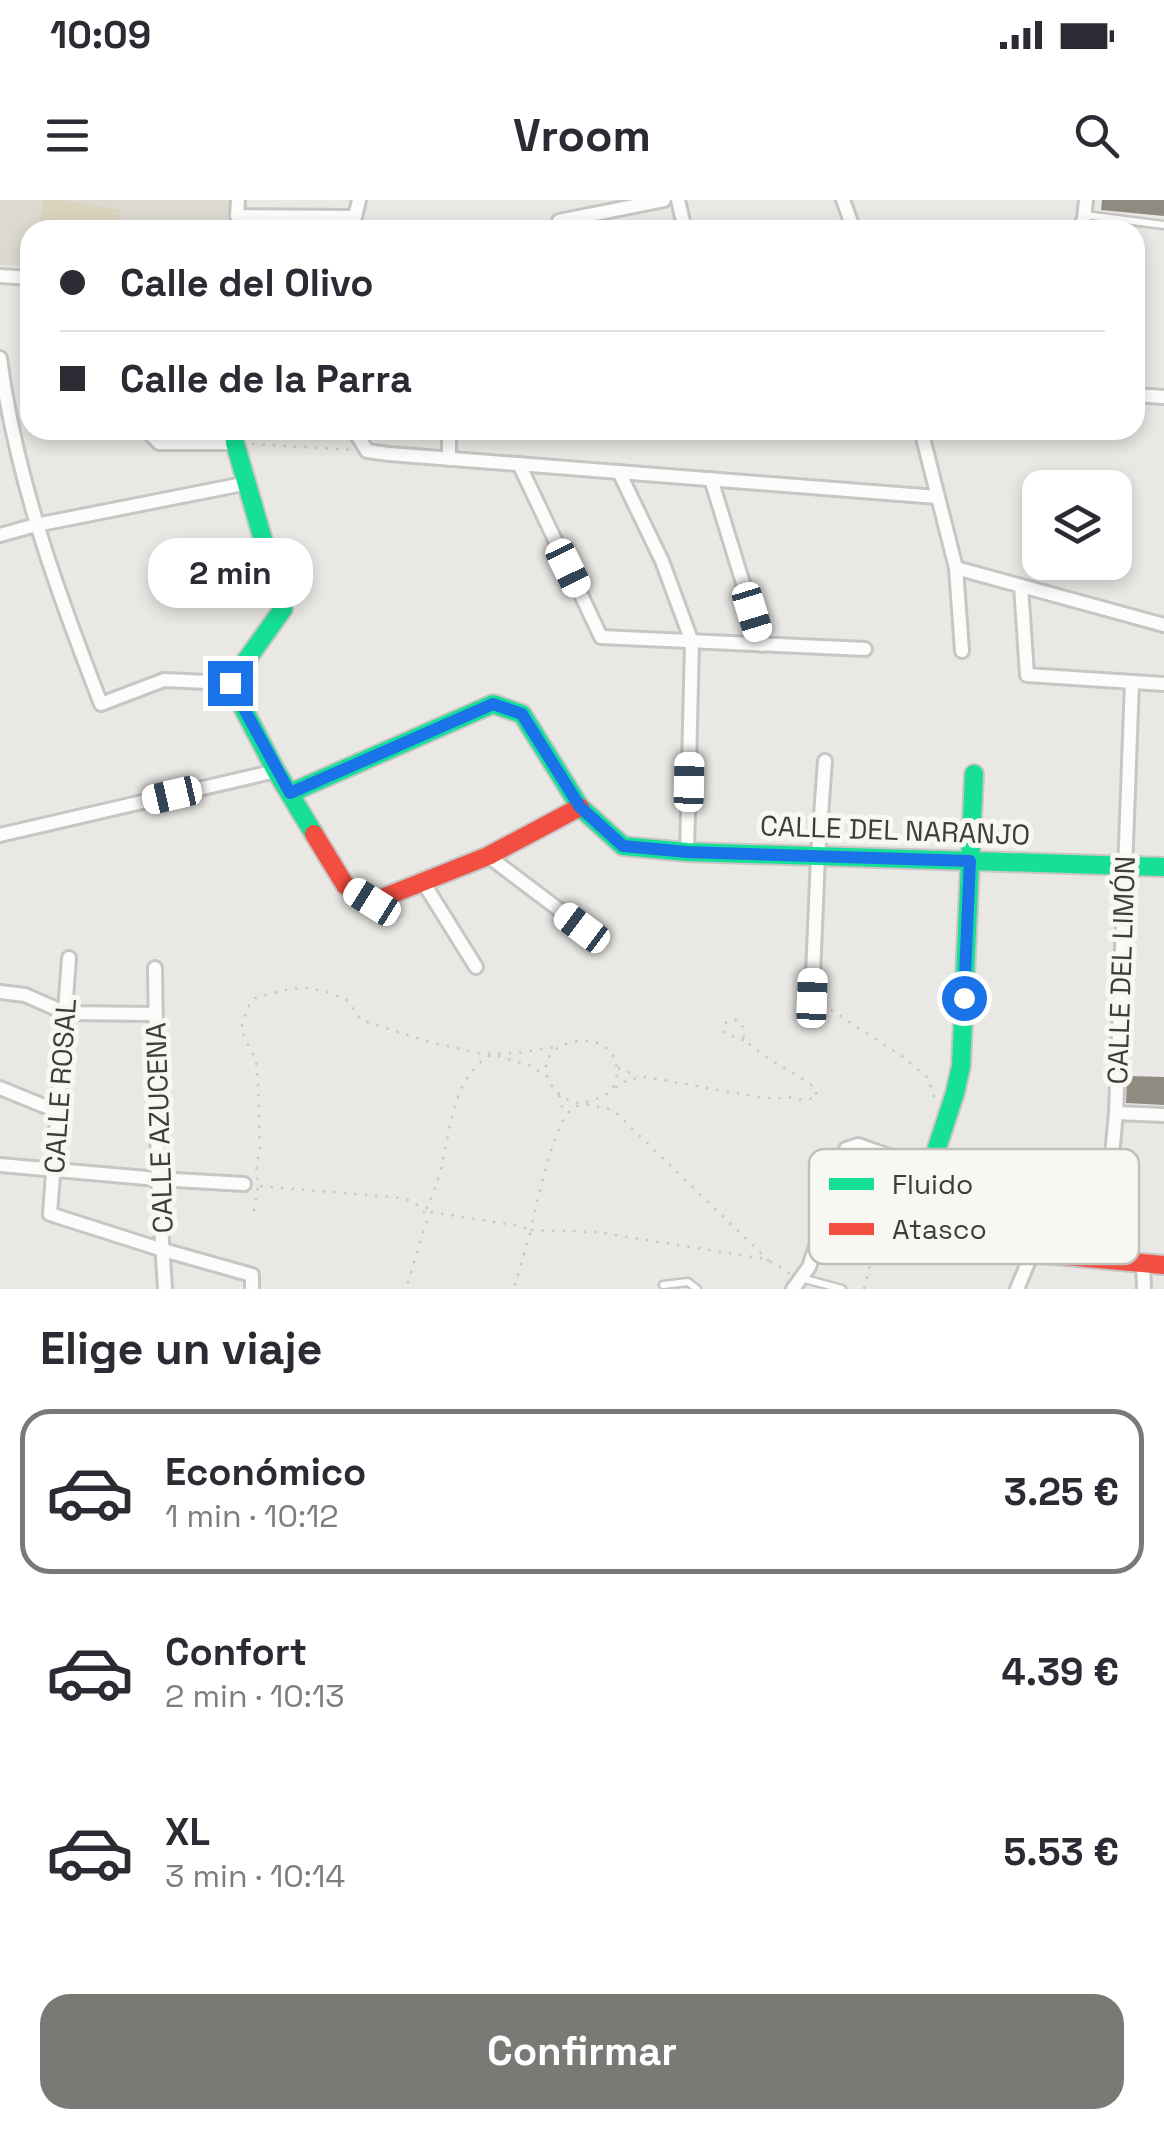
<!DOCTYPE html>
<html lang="es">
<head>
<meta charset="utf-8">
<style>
  :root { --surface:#fff; --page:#f2f2f3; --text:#2b2b33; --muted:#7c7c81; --line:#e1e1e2; --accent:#7a7976 }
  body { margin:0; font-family:"Space Grotesk",sans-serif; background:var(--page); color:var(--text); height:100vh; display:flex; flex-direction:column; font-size:38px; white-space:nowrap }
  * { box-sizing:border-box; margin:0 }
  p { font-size:32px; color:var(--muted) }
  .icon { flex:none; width:55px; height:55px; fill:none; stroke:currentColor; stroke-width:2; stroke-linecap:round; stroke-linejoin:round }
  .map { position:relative; height:1089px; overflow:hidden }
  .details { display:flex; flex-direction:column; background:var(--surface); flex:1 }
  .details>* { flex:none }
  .top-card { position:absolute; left:20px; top:20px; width:1125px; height:220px; border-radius:30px; box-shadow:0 5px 15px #0003; display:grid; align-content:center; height:220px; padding:0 40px; background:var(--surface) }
  .tools { position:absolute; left:1022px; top:270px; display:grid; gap:20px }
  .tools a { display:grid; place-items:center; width:110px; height:110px; border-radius:20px; background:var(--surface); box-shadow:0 5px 15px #0003; font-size:50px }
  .end { position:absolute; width:45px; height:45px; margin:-22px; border:12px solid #1a73e8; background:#fff; box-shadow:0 0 0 5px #fff }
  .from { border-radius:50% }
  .bubble { position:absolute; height:70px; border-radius:30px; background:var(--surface); box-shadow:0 5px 15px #0003; font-size:32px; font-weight:700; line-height:70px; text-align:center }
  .car { position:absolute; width:30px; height:60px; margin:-30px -15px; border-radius:12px; box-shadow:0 0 8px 2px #0007; background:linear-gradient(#fff 24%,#345 0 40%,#fff 0 76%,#345 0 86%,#fff 0) }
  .top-card b { display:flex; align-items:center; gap:35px; height:95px; font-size:38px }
  .top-card b+b { border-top:2px solid var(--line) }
  .top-card i { width:25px; height:25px; background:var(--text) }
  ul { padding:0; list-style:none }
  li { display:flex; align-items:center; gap:30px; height:165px; margin:0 20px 15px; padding:0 20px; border:5px solid transparent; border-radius:30px }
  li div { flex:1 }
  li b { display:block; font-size:38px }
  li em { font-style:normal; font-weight:700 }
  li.selected { border-color:var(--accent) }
  li>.icon { width:90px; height:90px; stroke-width:1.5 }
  h2 { padding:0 40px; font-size:45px; line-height:120px }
  .primary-button { display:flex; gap:20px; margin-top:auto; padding:20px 40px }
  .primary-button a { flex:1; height:115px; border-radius:30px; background:var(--accent); color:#fff; font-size:40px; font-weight:700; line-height:115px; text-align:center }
  .status { display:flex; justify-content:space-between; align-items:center; height:70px; padding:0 50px; background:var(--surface); direction:ltr }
  .status svg { height:28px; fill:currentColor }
  header { display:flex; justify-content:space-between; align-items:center; height:130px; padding:0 40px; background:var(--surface); font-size:45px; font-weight:700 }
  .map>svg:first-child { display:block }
  .built { fill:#dcd9d1 }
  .green { fill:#dad4be }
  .building { fill:#8e8b81 }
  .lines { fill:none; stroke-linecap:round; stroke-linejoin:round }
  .lane-casing { stroke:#c7c6c4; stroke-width:11 }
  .street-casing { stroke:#c7c6c4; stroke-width:18 }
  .fast-casing { stroke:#c7c6c4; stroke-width:22 }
  .jam-casing { stroke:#c7c6c4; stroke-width:22 }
  .path { stroke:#c8c8c7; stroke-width:2.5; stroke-dasharray:2.5 8; stroke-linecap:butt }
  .lane { stroke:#fcfcfb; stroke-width:6 }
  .street { stroke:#fcfcfb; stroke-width:12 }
  .fast { stroke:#16e098; stroke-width:18 }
  .jam { stroke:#f24e42; stroke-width:18 }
  .route { stroke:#1a73e8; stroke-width:12 }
  .labels { text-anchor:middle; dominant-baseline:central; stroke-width:10; stroke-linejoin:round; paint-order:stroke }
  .street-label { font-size:28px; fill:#3e3d3b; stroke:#f8f7f2 }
  .key { fill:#f8f7f2; stroke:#c0bfbb; stroke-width:2.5 }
  .key-label { font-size:28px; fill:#3e3d3b }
</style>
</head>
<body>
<div class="status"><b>10:09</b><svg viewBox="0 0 49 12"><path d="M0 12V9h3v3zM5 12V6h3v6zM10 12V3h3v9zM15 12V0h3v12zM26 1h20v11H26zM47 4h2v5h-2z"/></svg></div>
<header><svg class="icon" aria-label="menu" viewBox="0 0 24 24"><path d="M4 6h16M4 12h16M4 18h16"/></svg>Vroom<svg class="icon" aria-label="search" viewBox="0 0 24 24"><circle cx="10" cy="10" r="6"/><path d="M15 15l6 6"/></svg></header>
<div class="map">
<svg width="1164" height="1089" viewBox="0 0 1164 1089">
  <rect width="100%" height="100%" fill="#eae8e5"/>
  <path class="built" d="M 0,0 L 238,0 L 238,30 L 30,30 L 30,67 L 0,65 Z"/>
  <path class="green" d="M 44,0 L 62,0 L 120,10 L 116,30 L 38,30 Z"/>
  <g class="building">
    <path d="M 1102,0 L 1164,0 L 1164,16 L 1101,10 Z"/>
    <path d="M 1127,876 L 1164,877 L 1164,905 L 1126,903 Z"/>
  </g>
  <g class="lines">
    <defs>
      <g id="lane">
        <path d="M 1085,15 L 1164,25"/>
        <path d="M 801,1078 L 842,1089"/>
        <path d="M 663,1085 L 688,1082 L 697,1089"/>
      </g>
      <g id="street">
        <path d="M 238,0 L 237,16 L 355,17 L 359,0"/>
        <path d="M 678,0 L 685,30"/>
        <path d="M 843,0 L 854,30"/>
        <path d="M 559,21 L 664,0"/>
        <path d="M 1078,30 L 1084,19 L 1086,0"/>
        <path d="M 0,76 L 30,78"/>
        <path d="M 0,158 C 16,279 57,391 101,504 L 164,480 L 230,483"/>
        <path d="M 1135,195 L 1164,197"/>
        <path d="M 151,230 L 152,236 L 159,243 L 235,243"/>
        <path d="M 354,230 L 367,251 L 389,254 L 937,297"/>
        <path d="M 449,230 L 449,259"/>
        <path d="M 921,230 L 956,368 L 962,451"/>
        <path d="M 519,264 L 601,437 L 865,449"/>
        <path d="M 619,272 L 662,361 L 692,442 L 687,652"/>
        <path d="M 711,279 L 762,445"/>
        <path d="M 0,335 L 36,325 L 248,283"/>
        <path d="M 956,368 L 1164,425"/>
        <path d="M 1021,386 L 1027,475 L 1164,484"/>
        <path d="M 0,635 L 276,571"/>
        <path d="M 488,656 L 582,727"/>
        <path d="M 423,682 L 476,767"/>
        <path d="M 69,758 L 50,1014 L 163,1050 L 252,1075 L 252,1089"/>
        <path d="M 155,768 L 158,979 L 165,1089"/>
        <path d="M 0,792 L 25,795 L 66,813 L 155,814"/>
        <path d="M 812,798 L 818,656 L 825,561"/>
        <path d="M 0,888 L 59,912"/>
        <path d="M 1116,913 L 1164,915"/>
        <path d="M 897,963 L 911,960 L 933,960"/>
        <path d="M 0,965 L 158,979 L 244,984"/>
        <path d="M 949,1003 L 970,985 L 1030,981"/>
        <path d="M 1106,1059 L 1108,998 L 1116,913 L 1132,482"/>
        <path d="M 1143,1064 L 1144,1089"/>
        <path d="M 793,1089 L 809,1067 L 825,1020 L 846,949 L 858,945 L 889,956 L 897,963 L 901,984"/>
        <path d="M 1017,1089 L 1032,1053"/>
      </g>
      <g id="fast">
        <path d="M 234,230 L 235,243 L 283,409 L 230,483 L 276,571 L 314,634"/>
        <path d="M 974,574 L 961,866 L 955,893 L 933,960 L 937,981 L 949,1003 L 993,1030"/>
        <path d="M 290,593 L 493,504 L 522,514 L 580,607 L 623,646 L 687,652 L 1164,667"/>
      </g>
      <g id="jam">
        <path d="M 314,634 L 345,685 L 372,702 L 488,656 L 580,607"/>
        <path d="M 993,1030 L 1032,1053 L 1164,1065"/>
      </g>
    </defs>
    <use href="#lane" class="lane-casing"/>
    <use href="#street" class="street-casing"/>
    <use href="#fast" class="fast-casing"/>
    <use href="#jam" class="jam-casing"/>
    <g class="path">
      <path d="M 252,244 L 354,250"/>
      <path d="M 822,804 L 903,857 L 928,878 L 936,904"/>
      <path d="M 490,855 C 447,884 452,937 437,982 C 433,992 431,1002 425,1011 L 519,1026 L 531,1030 L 514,1089"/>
      <path d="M 498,856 L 531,866 L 545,876"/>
      <path d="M 618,868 L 638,876"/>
      <path d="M 615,888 L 629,879 L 646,877 L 752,896 L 775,899 L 786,897 L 804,900 L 817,897 L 815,888 L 809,883 L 766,857 L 744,840 L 742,823 L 736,820 L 727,821 L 723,826 L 725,834 L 744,840"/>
      <path d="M 559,895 L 564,915"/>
      <path d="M 260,986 L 403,998 C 416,1003 423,1006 427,1020 L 406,1089"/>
      <path d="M 254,1011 L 258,986 L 256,964 L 260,952 L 258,884 L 256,861 L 241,830 L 247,808 L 255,798 L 289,789 L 310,788 L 330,793 L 346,799 L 361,820 L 426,841 L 482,854 L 518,853 L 555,847"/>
      <path d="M 769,1061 L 614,911 C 592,902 566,908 552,886 C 521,840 617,819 617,872 C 616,905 584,895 568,913 C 553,931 535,1006 531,1030 L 597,1032 L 765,1059 C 774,1063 782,1068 790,1074"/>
      <path d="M 864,1089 L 890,989"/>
    </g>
    <use href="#lane" class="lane"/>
    <use href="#street" class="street"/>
    <use href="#fast" class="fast"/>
    <use href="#jam" class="jam"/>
  </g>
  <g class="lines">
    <path class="route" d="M 230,483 L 290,593 L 493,504 L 522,514 L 580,607 L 623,646 L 687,652 L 970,661 L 964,798"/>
  </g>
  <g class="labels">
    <g class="street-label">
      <text transform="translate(895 630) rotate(2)">CALLE DEL NARANJO</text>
      <text transform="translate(1121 770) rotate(-88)">CALLE DEL LIMÓN</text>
      <text transform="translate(60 886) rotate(-86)">CALLE ROSAL</text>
      <text transform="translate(159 928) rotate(-92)">CALLE AZUCENA</text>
    </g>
  </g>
  <rect x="809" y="949" width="330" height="115" rx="15" class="key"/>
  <rect x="829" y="978" width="45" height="12" fill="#16e098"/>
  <rect x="829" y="1023" width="45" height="12" fill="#f24e42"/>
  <g class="key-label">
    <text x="892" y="994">Fluido</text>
    <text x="892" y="1039">Atasco</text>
  </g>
</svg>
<div class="tools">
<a><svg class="icon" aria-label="layers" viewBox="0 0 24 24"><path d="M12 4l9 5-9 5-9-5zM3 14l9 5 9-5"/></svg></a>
</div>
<i class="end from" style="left:964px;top:798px"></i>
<i class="end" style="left:230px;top:483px"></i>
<div class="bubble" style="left:148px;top:338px;width:165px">2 min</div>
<i class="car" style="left:568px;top:368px;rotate:154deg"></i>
<i class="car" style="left:752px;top:412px;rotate:163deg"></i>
<i class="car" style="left:689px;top:582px;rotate:1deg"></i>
<i class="car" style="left:172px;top:595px;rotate:257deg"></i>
<i class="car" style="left:372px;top:702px;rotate:302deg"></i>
<i class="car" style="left:582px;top:728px;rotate:307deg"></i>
<i class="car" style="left:812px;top:798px;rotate:2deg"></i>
<div class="top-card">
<b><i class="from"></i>Calle del Olivo</b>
<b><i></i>Calle de la Parra</b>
</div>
</div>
<section class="details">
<h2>Elige un viaje</h2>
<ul>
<li class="selected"><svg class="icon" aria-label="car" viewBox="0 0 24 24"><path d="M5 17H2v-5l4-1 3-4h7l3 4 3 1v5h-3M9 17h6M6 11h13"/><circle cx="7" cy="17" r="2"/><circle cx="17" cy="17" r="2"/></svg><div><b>Económico</b><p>1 min · 10:12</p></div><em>3.25 €</em></li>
<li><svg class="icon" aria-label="car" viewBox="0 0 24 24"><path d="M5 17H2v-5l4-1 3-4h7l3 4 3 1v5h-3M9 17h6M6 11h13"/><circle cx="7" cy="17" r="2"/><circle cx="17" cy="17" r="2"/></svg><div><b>Confort</b><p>2 min · 10:13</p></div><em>4.39 €</em></li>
<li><svg class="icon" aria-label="car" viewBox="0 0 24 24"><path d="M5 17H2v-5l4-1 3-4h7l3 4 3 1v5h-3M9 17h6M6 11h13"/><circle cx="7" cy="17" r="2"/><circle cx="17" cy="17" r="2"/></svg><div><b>XL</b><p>3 min · 10:14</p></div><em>5.53 €</em></li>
</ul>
<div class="primary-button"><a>Confirmar</a></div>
</section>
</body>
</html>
